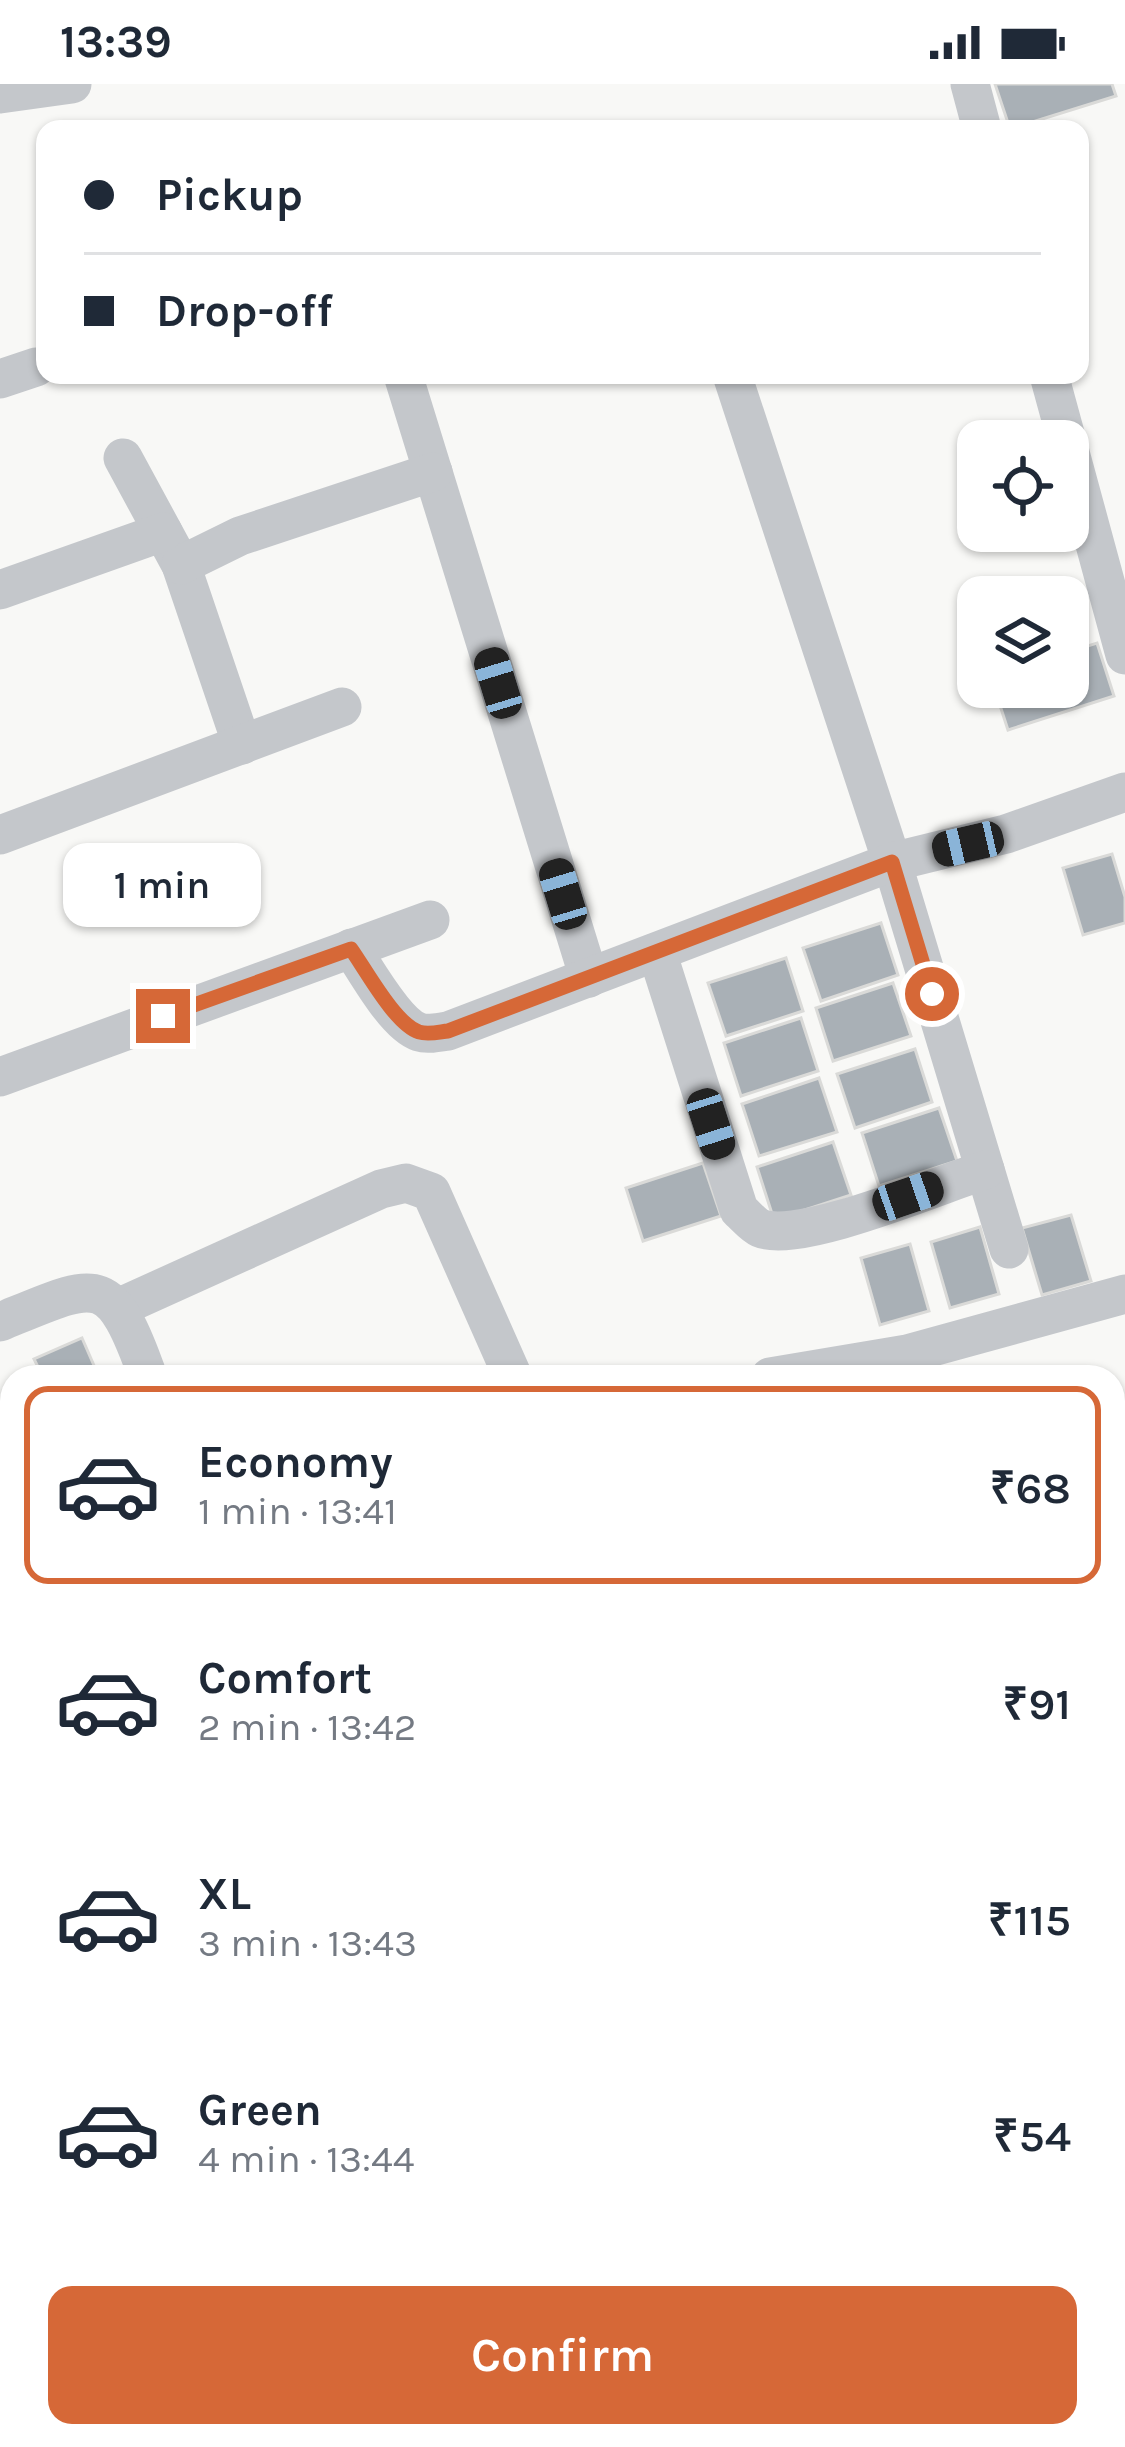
<!DOCTYPE html>
<html lang="en">
<head>
<meta charset="utf-8">
<style>
  :root { --surface:#fff; --page:#f6f6f7; --text:#1f2937; --muted:#747a83; --line:#e0e1e3; --accent:#d66837 }
  body { margin:0; font-family:Karla,sans-serif; background:var(--page); color:var(--text); height:100vh; display:flex; flex-direction:column; font-size:45px; white-space:nowrap }
  * { box-sizing:border-box; margin:0 }
  p { font-size:39px; color:var(--muted) }
  .icon { flex:none; width:66px; height:66px; fill:none; stroke:currentColor; stroke-width:2; stroke-linecap:round; stroke-linejoin:round }
  .map { position:relative; flex:1; overflow:hidden }
  .details { position:absolute; left:0px; top:1281px; width:1125px; height:1083px; display:flex; flex-direction:column; background:var(--surface); border-radius:36px 36px 0 0; box-shadow:0 3px 9px #0004 }
  .details>* { flex:none }
  .guide { position:absolute; left:36px; top:36px; width:1053px; height:264px; border-radius:24px; box-shadow:0 3px 9px #0004; display:grid; align-content:center; height:264px; padding:0 48px; background:var(--surface) }
  .tools { position:absolute; left:957px; top:336px; display:grid; gap:24px }
  .tools a { display:grid; place-items:center; width:132px; height:132px; border-radius:24px; background:var(--surface); box-shadow:0 3px 9px #0004; font-size:60px }
  .end { position:absolute; width:54px; height:54px; margin:-27px; border:15px solid #d66837; background:#fff; box-shadow:0 0 0 6px #fff }
  .from { border-radius:50% }
  .bubble { position:absolute; height:84px; border-radius:24px; background:var(--surface); box-shadow:0 3px 9px #0004; font-size:39px; font-weight:600; line-height:84px; text-align:center }
  .car { position:absolute; width:36px; height:72px; margin:-36px -18px; border-radius:15px; box-shadow:0 0 9px 3px #0007; background:linear-gradient(#222 24%,#8ab4d8 0 40%,#222 0 76%,#8ab4d8 0 86%,#222 0) }
  .guide b { display:flex; align-items:center; gap:42px; height:114px; font-size:45px }
  .guide b+b { border-top:3px solid var(--line) }
  .guide i { width:30px; height:30px; background:var(--text) }
  ul { padding:21px 0 0; list-style:none }
  li { display:flex; align-items:center; gap:36px; height:198px; margin:0 24px 18px; padding:0 24px; border:6px solid transparent; border-radius:24px }
  li div { flex:1 }
  li b { display:block; font-size:45px }
  li em { font-style:normal; font-weight:600 }
  li.on { border-color:var(--accent) }
  li>.icon { width:108px; height:108px; stroke-width:1.5 }
  .primary-button { display:flex; gap:24px; margin-top:auto; padding:24px 48px }
  .primary-button a { flex:1; height:138px; border-radius:24px; background:var(--accent); color:#fff; font-size:48px; font-weight:600; line-height:138px; text-align:center }
  .status { display:flex; justify-content:space-between; align-items:center; height:84px; padding:0 60px; background:var(--surface); direction:ltr }
  .status svg { height:33px; fill:currentColor }
  .map>svg:first-child { display:block }
  .building { fill:#a9b0b6; stroke:#dadad8; stroke-width:3 }
  .lines { fill:none; stroke-linecap:round; stroke-linejoin:round }
  .minor { stroke:#c4c7cb; stroke-width:39 }
  .route { stroke:#d66837; stroke-width:15 }
</style>
</head>
<body>
<div class="status"><b>13:39</b><svg viewBox="0 0 49 12"><path d="M0 12V9h3v3zM5 12V6h3v6zM10 12V3h3v9zM15 12V0h3v12zM26 1h20v11H26zM47 4h2v5h-2z"/></svg></div>
<div class="map">
<svg width="1125" height="2363" viewBox="0 0 1125 2363">
  <rect width="100%" height="100%" fill="#f8f8f6"/>
  <g class="building">
    <path d="M 995,0 L 1112,0 L 1116,12 L 1010,45 Z"/>
    <path d="M 1097,559 L 1114,612 L 1008,646 L 994,603 L 1068,603 L 1068,568 Z"/>
    <path d="M 1112,770 L 1125,813 L 1125,839 L 1083,851 L 1063,784 Z"/>
    <path d="M 881,839 L 898,891 L 821,917 L 803,864 Z"/>
    <path d="M 786,874 L 803,927 L 726,952 L 708,899 Z"/>
    <path d="M 893,899 L 911,952 L 833,977 L 816,924 Z"/>
    <path d="M 801,934 L 818,987 L 741,1012 L 724,959 Z"/>
    <path d="M 915,965 L 932,1018 L 855,1044 L 837,990 Z"/>
    <path d="M 819,994 L 837,1048 L 759,1072 L 742,1020 Z"/>
    <path d="M 939,1024 L 957,1077 L 879,1102 L 862,1049 Z"/>
    <path d="M 833,1058 L 851,1111 L 774,1136 L 757,1083 Z"/>
    <path d="M 703,1079 L 721,1132 L 643,1157 L 626,1104 Z"/>
    <path d="M 1071,1131 L 1091,1197 L 1042,1211 L 1022,1144 Z"/>
    <path d="M 980,1143 L 999,1210 L 950,1224 L 931,1158 Z"/>
    <path d="M 910,1160 L 929,1227 L 880,1241 L 861,1174 Z"/>
    <path d="M 82,1254 L 99,1293 L 43,1293 L 34,1275 Z"/>
    <path d="M 12,1964 L 12,2090 L 0,2097 L 0,1971 Z"/>
    <path d="M 1125,2070 L 1125,2162 L 1113,2168 L 1113,2075 Z"/>
  </g>
  <g class="lines">
    <g class="minor">
      <path d="M 970,0 L 982,45"/>
      <path d="M 0,10 L 72,0"/>
      <path d="M 403,291 L 589,894"/>
      <path d="M 732,291 L 892,778 L 1009,1165"/>
      <path d="M 1049,291 L 1067,357"/>
      <path d="M 0,295 L 36,283"/>
      <path d="M 1068,361 L 1125,571"/>
      <path d="M 123,374 L 181,481 L 242,661"/>
      <path d="M 181,481 L 240,452 L 433,388"/>
      <path d="M 0,506 L 163,448"/>
      <path d="M 0,751 L 342,623"/>
      <path d="M 351,864 C 366,886 395,940 419,948 C 428,951 439,948 448,947 L 892,778 L 1006,750 L 1125,708"/>
      <path d="M 657,868 L 739,1126 C 745,1131 753,1141 760,1144 C 798,1161 941,1100 985,1086"/>
      <path d="M 0,993 L 430,836"/>
      <path d="M 120,1223 L 381,1105 L 406,1099 L 431,1108 L 513,1293"/>
      <path d="M 0,1238 C 97,1198 110,1185 148,1293"/>
      <path d="M 770,1293 L 907,1270 L 1125,1210"/>
      <path d="M 0,1494 L 12,1489"/>
      <path d="M 1113,1649 L 1125,1643"/>
      <path d="M 0,1699 L 12,1691"/>
      <path d="M 1113,1894 L 1125,1904"/>
      <path d="M 1113,2042 L 1125,2036"/>
      <path d="M 0,2146 L 12,2138"/>
      <path d="M 0,2195 L 12,2212"/>
      <path d="M 1113,2198 L 1125,2193"/>
      <path d="M 105,2352 L 111,2363"/>
      <path d="M 465,2352 L 470,2363"/>
      <path d="M 848,2352 L 854,2363"/>
      <path d="M 547,2363 L 575,2352"/>
    </g>
  </g>
  <g class="lines">
    <path class="route" d="M 163,932 L 351,865 C 366,886 395,940 419,948 C 428,951 439,948 448,947 L 892,778 L 932,910"/>
  </g>
</svg>
<div class="tools">
<a><svg class="icon" aria-label="locate" viewBox="0 0 24 24"><circle cx="12" cy="12" r="6"/><path d="M12 2v4M12 18v4M2 12h4M18 12h4"/></svg></a>
<a><svg class="icon" aria-label="layers" viewBox="0 0 24 24"><path d="M12 4l9 5-9 5-9-5zM3 14l9 5 9-5"/></svg></a>
</div>
<i class="end from" style="left:932px;top:910px"></i>
<i class="end" style="left:163px;top:932px"></i>
<div class="bubble" style="left:63px;top:759px;width:198px">1 min</div>
<i class="car" style="left:498px;top:599px;rotate:343deg"></i>
<i class="car" style="left:968px;top:760px;rotate:257deg"></i>
<i class="car" style="left:563px;top:810px;rotate:343deg"></i>
<i class="car" style="left:711px;top:1040px;rotate:162deg"></i>
<i class="car" style="left:908px;top:1112px;rotate:71deg"></i>
<div class="guide">
<b><i class="from"></i>Pickup</b>
<b><i></i>Drop-off</b>
</div>
<section class="details">
<ul>
<li class="on"><svg class="icon" aria-label="car" viewBox="0 0 24 24"><path d="M5 17H2v-5l4-1 3-4h7l3 4 3 1v5h-3M9 17h6M6 11h13"/><circle cx="7" cy="17" r="2"/><circle cx="17" cy="17" r="2"/></svg><div><b>Economy</b><p>1 min · 13:41</p></div><em>₹68</em></li>
<li><svg class="icon" aria-label="car" viewBox="0 0 24 24"><path d="M5 17H2v-5l4-1 3-4h7l3 4 3 1v5h-3M9 17h6M6 11h13"/><circle cx="7" cy="17" r="2"/><circle cx="17" cy="17" r="2"/></svg><div><b>Comfort</b><p>2 min · 13:42</p></div><em>₹91</em></li>
<li><svg class="icon" aria-label="car" viewBox="0 0 24 24"><path d="M5 17H2v-5l4-1 3-4h7l3 4 3 1v5h-3M9 17h6M6 11h13"/><circle cx="7" cy="17" r="2"/><circle cx="17" cy="17" r="2"/></svg><div><b>XL</b><p>3 min · 13:43</p></div><em>₹115</em></li>
<li><svg class="icon" aria-label="car" viewBox="0 0 24 24"><path d="M5 17H2v-5l4-1 3-4h7l3 4 3 1v5h-3M9 17h6M6 11h13"/><circle cx="7" cy="17" r="2"/><circle cx="17" cy="17" r="2"/></svg><div><b>Green</b><p>4 min · 13:44</p></div><em>₹54</em></li>
</ul>
<div class="primary-button"><a>Confirm</a></div>
</section>
</div>
</body>
</html>
